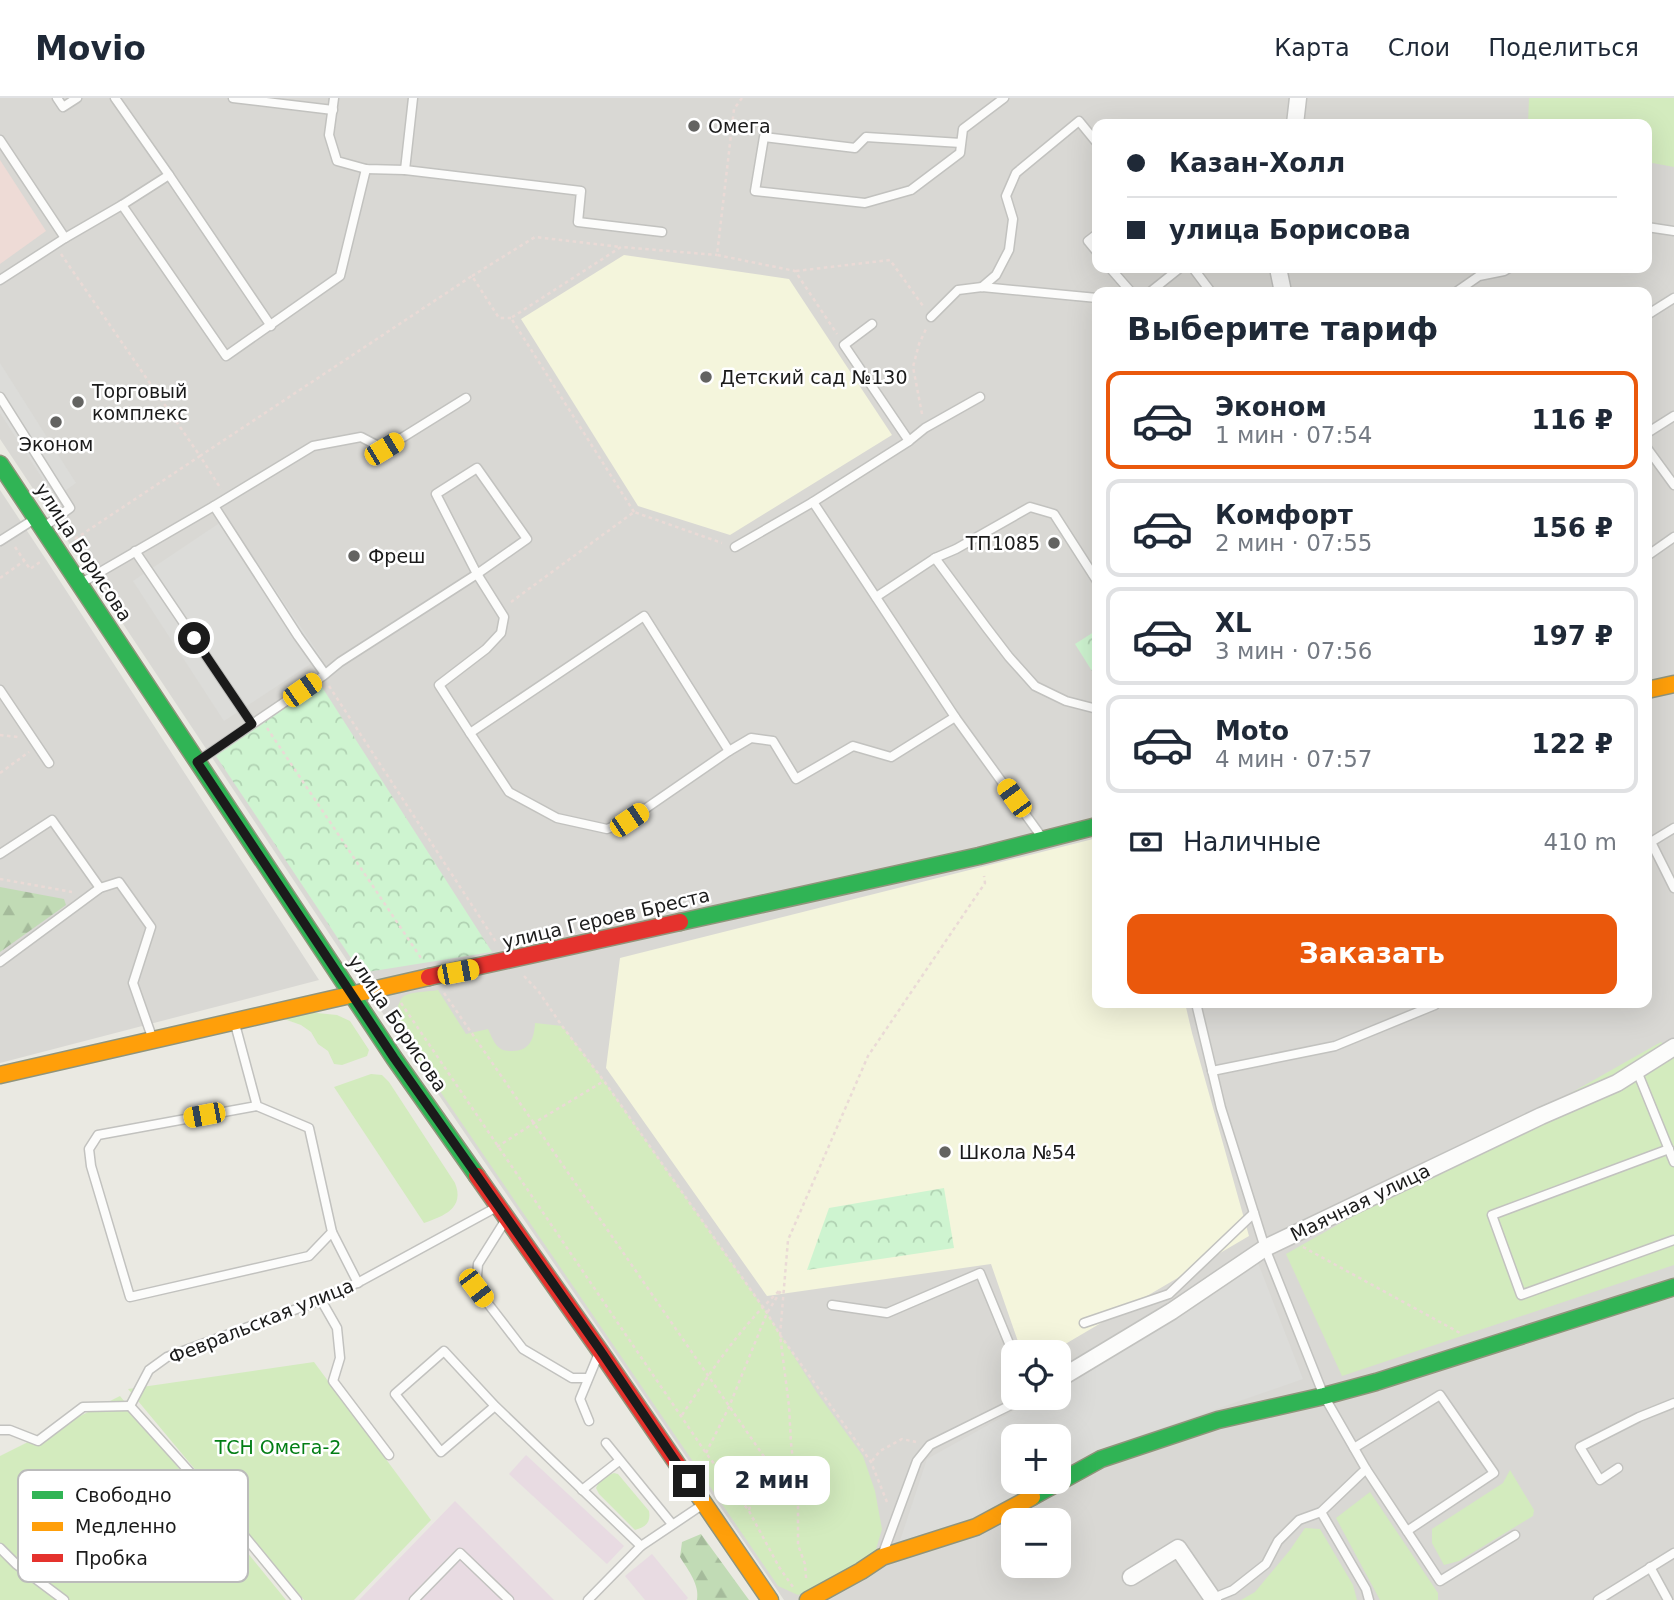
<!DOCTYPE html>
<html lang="ru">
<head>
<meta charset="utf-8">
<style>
  :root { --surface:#fff; --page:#f2f2f3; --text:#1f2937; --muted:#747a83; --line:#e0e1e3; --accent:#ea580c }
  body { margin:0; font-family:"DejaVu Sans",sans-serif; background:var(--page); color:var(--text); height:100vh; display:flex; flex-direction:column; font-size:26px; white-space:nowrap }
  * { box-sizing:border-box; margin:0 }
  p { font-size:23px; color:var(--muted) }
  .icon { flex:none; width:38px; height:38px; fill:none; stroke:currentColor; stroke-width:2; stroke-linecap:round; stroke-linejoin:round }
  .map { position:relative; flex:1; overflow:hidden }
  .panel { position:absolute; left:1092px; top:189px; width:560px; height:721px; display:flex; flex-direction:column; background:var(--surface); border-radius:14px; box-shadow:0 7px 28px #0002 }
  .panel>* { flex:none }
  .hud { position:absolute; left:1092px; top:21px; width:560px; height:154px; border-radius:14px; box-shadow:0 7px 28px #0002; display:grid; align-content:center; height:154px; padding:0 35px; background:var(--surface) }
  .controls { position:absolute; left:1001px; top:1242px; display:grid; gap:14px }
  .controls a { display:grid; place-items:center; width:70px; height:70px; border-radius:14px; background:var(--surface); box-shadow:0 7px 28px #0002; font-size:35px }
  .end { position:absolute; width:32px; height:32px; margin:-16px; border:9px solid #1b1b1b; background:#fff; box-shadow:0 0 0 4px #fff }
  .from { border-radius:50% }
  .bubble { position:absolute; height:49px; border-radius:14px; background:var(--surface); box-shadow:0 7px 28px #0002; font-size:23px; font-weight:800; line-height:49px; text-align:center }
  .car { position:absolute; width:21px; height:42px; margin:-21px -10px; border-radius:9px; box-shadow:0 0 5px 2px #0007; background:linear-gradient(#f5c518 24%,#345 0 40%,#f5c518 0 76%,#345 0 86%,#f5c518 0) }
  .hud b { display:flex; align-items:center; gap:24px; height:66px; font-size:26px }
  .hud b+b { border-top:2px solid var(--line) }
  .hud i { width:18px; height:18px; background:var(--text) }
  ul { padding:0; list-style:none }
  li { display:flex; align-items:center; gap:21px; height:98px; margin:0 14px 10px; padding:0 21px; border:4px solid var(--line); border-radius:14px }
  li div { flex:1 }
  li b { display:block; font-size:26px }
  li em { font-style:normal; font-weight:800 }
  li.active { border-color:var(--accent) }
  li>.icon { width:63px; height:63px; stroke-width:1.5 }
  h2 { padding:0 35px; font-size:32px; line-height:84px }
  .pay { display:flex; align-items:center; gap:18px; height:77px; padding:0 35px; font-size:26px }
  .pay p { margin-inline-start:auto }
  .cta { display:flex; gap:14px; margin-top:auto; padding:14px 35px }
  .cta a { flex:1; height:80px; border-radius:14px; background:var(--accent); color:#fff; font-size:28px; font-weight:800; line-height:80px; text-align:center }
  header { display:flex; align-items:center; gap:42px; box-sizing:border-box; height:98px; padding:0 35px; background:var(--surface); border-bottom:2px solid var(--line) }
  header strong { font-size:33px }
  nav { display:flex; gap:38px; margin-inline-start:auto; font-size:24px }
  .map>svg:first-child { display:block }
  .residential { fill:#d9d8d4; fill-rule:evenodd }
  .commercial { fill:#eedbd6 }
  .industrial { fill:#e8dbe2 }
  .education { fill:#f4f5dc }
  .grass { fill:#d3ebbe }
  .forest { fill:url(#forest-firs) }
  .park { fill:url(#park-crowns) }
  .parking { fill:#dcdcd9 }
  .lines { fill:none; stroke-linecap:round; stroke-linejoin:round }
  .lane-casing { stroke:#c2c2bf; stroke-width:11 }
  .street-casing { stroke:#c2c2bf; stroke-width:19 }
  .fast-casing { stroke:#90947b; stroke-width:19 }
  .slow-casing { stroke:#90947b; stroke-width:19 }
  .jam-casing { stroke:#90947b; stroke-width:19 }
  .path { stroke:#eadad6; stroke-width:2.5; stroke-dasharray:3.5 3.5; stroke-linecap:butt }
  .lane { stroke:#fcfcfb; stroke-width:8 }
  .street { stroke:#fcfcfb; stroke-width:16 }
  .fast { stroke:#30b455; stroke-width:16 }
  .slow { stroke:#ff9f0a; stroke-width:16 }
  .jam { stroke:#e5322d; stroke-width:16 }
  .route { stroke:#1b1b1b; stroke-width:9 }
  .poi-dot { fill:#636361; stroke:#fff; stroke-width:2.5 }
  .labels { text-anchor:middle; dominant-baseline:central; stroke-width:5; stroke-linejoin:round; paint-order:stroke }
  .poi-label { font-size:19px; fill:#1b1b1b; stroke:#fff; text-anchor:start }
  .street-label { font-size:19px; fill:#1b1b1b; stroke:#fff }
  .park-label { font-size:19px; fill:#037e15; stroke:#fff }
  .key { fill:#fff; stroke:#bbb; stroke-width:2 }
  .key-label { font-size:19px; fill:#1b1b1b }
</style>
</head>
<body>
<header>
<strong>Movio</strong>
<nav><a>Карта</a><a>Слои</a><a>Поделиться</a></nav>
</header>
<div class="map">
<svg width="1674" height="1502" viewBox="0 0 1674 1502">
  <defs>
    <pattern id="forest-firs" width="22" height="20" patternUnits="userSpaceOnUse" patternTransform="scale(1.75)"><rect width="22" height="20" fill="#c1dbb5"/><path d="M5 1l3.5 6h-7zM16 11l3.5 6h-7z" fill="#a5bb9b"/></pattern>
    <pattern id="park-crowns" width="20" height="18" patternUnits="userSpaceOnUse" patternTransform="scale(1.75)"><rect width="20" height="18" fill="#cef4d0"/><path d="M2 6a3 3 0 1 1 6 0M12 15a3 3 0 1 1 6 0" fill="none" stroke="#b0d1b2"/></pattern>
  </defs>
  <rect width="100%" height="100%" fill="#eae9e2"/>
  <g class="residential">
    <path d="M 0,0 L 1674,0 L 1674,1502 L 784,1502 L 352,870 L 0,341 ZM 1097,26 L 1647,26 L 1647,170 L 1097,170 ZM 1097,194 L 1647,194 L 1647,905 L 1097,905 ZM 1013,1255 L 1059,1255 L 1059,1300 L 1013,1300 ZM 1013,1339 L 1059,1339 L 1059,1384 L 1013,1384 ZM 1013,1423 L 1059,1423 L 1059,1468 L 1013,1468 Z"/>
    <path d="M 0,392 L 45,460 L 319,882 L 0,965 Z"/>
  </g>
  <path class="commercial" d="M 0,62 L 46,133 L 0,166 Z"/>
  <g class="industrial">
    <path d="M 526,1357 L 624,1448 L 607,1466 L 509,1376 Z"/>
    <path d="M 455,1403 L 554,1502 L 359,1502 Z"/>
    <path d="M 652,1456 L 688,1500 L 686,1502 L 645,1502 L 625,1478 Z"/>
  </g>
  <g class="education">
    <path d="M 624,157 L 789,181 L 892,337 L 730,437 L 638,408 L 521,221 Z"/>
    <path d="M 1097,740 L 1097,905 L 1185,905 L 1192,935 L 1249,1138 L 1050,1255 L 1022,1255 L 991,1166 L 767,1198 L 606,970 L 620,860 Z"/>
  </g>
  <g class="grass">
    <path d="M 1529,0 L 1674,0 L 1674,69 L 1647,64 L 1647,26 L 1528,26 Z"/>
    <path d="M 438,892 L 466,936 L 488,931 C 491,937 494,947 501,951 C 504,953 509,953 512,953 C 530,953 534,941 535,925 L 562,928 L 604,983 L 767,1215 L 817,1295 L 863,1358 L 875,1393 L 882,1431 L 872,1465 L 798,1497 L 778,1488 L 416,958 C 407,943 391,926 398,908 C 400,904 400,901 404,898 C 413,893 428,894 438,892 Z"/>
    <path d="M 307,914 L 337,917 L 350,923 L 369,952 L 367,958 L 342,967 L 334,966 L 328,953 L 318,946 L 311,934 L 301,927 L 284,921 Z"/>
    <path d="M 1661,944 L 1674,954 L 1674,1167 L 1342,1278 L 1286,1156 Z"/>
    <path d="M 371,976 L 382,977 L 389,984 L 455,1085 C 465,1110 444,1118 424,1125 L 334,989 Z"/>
    <path d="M 314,1264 L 431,1422 L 354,1502 L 304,1502 L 128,1291 Z"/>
    <path d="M 120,1298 L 286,1502 L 0,1502 L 0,1358 Z"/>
    <path d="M 1510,1372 L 1534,1412 L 1533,1418 L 1459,1463 L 1444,1467 L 1432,1445 L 1432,1431 L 1503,1385 Z"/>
    <path d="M 614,1375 L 618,1376 L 649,1413 C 651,1424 646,1429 635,1432 L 599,1396 L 596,1390 C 600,1381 605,1378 614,1375 Z"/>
    <path d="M 1370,1394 L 1438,1495 L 1438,1502 L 1380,1502 L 1336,1420 Z"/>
    <path d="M 1305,1430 L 1320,1431 L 1353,1487 L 1357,1502 L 1241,1502 L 1255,1494 L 1290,1452 Z"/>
  </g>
  <g class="forest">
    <path d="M 0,789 L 64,801 L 66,807 L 0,854 Z"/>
    <path d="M 701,1436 L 749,1502 L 697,1502 C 700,1487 688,1472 680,1459 L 682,1444 Z"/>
  </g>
  <g class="park">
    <path d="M 1097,532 L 1097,581 L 1075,546 Z"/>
    <path d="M 320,586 L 492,854 L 361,875 L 216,658 Z"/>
    <path d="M 944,1090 L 954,1150 L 807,1172 L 829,1110 Z"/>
  </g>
  <g class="parking">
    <path d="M 0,265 L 76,385 L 55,400 L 0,315 Z"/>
    <path d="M 227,420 L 321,559 L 224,623 L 133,483 Z"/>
    <path d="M 1258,1165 L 1303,1281 L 1107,1349 L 1059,1374 L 1059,1339 L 1013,1339 L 1013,1384 L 1040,1384 L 894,1461 L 927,1361 L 1037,1300 L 1059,1300 L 1059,1288 L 1114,1258 Z"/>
  </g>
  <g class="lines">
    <defs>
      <g id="lane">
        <path d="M 57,0 L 63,9 L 77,0"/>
        <path d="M 115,0 L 169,77 L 122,107"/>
        <path d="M 233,0 L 333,12"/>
        <path d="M 334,0 L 329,37 L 337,63 L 366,71 L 405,72 L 413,0"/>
        <path d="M 0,42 L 65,140"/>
        <path d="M 961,45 L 866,39 L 855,50 L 764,39 L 755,93 L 865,105 L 911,92 L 960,55 L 963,31 L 1004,0"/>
        <path d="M 405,72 L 581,93 L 578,124 L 662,134"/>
        <path d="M 169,77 L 271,228"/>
        <path d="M 1647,129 L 1674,133"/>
        <path d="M 1097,136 L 1088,143 L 1097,154"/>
        <path d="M 1110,170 L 1131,194"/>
        <path d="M 1193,170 L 1211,194"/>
        <path d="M 0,182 L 65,140 L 122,107 L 226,258 L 340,178 L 366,71"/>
        <path d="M 982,189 L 996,177 L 1009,152 L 1013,121 L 1006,98 L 1016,75 L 1079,23 L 1097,45"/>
        <path d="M 1150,194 L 1180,170"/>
        <path d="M 1456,194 L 1479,178 L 1504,173 L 1509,170"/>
        <path d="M 1647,217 L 1674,200"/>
        <path d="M 931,219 L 958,192 L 982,189 L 1097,200"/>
        <path d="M 872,226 L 844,247 L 909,343"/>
        <path d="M 0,299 L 70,410 L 45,428"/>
        <path d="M 1647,335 L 1674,318"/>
        <path d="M 1647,350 L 1674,387"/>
        <path d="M 477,370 L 527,441 L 477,476 L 436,396 Z"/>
        <path d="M 813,404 L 909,343 L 925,330 L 980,299"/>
        <path d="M 214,408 L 298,538 L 325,576"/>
        <path d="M 0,443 L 33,422"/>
        <path d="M 735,449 L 813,404 L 955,619"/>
        <path d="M 135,453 L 252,626"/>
        <path d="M 1647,458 L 1674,439"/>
        <path d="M 935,460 L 956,451 L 1030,409 L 1054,416 L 1097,483"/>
        <path d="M 83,484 L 214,408 L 313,348 L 361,339 L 384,351 L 466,300"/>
        <path d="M 876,499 L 935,460 L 986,529 L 1009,559 L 1035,588 L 1066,603 L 1097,611"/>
        <path d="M 644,518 L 729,653 L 629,722 L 607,731 L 557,720 L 509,694 L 470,635 Z"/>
        <path d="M 0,592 L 49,665"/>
        <path d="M 729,653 L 751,640 L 773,643 L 796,681 L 853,648 L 891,659 L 955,619 L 1041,738"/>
        <path d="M 198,663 L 323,578 L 340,564 L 477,476 L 504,519 L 501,535 L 486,551 L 439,587 L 470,635"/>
        <path d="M 1674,730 L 1651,744 L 1674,790"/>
        <path d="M 0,756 L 52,722 L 100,790"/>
        <path d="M 0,864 L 100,790 L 119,784 L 151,829 L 133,885 L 152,939"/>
        <path d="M 1196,905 L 1221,1010 L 1265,1150 L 1324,1298 L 1366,1371 L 1440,1483 L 1515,1437"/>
        <path d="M 235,926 L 257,1008 L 309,1030 L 332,1134 L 309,1158 L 130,1199 L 91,1068 L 89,1051 L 98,1037 L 257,1008"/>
        <path d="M 1212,973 L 1335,948 L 1435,907"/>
        <path d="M 1637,973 L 1674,1064"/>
        <path d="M 1669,1051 L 1492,1117 L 1521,1197 L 1674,1142"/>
        <path d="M 505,1123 L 478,1166 L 476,1190 L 523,1251 L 572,1280 L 588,1280"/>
        <path d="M 332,1134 L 358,1185"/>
        <path d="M 321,1202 L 337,1230 L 340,1260 L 333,1283 L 389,1357"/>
        <path d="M 832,1207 L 887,1215 L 980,1175 L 1013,1255"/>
        <path d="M 1084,1225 L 1169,1196 L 1254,1115"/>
        <path d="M 130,1308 L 149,1272 L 167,1259 L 321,1202 L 361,1183 L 495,1110"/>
        <path d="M 130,1308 L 214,1401 L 297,1502"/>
        <path d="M 495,1308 L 444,1253 L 395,1296 L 441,1354 L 495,1308 L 641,1448 L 702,1407"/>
        <path d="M 589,1323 L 580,1301 L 599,1255"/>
        <path d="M 0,1332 L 10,1332 L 38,1343 L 83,1309 L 130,1308"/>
        <path d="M 606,1345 L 672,1426"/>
        <path d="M 1354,1350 L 1440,1297 L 1494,1375 L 1407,1433"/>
        <path d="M 1618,1370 L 1600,1382 L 1580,1349 L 1639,1319 L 1674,1305"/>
        <path d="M 582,1392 L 619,1363"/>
        <path d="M 1321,1414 L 1366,1491 L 1369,1502"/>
        <path d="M 0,1450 L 16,1466 L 64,1502"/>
        <path d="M 883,1455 L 917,1363 L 930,1347 L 1025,1300"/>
        <path d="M 1650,1469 L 1668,1502"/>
        <path d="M 1211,1501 L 1233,1492 L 1266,1466 L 1278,1443 L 1299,1422 L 1321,1414 L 1366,1371"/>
        <path d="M 414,1502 L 460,1455 L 509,1502"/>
        <path d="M 588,1502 L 641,1448"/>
        <path d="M 1598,1502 L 1674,1455"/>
      </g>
      <g id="street">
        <path d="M 1295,26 L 1298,0"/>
        <path d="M 1278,170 L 1283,194"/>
        <path d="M 1059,1281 L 1172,1213 L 1265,1150 L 1541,1018 L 1617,985 L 1674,949"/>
        <path d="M 1131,1479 L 1178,1450 L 1213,1501"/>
      </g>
      <g id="fast">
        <path d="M 0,366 L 394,960 L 477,1078"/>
        <path d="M 680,824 L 979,758 L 1097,728"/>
        <path d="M 1032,1399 L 1101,1361 L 1218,1322 L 1324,1298 L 1376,1284 L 1674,1189"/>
      </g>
      <g id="slow">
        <path d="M 1647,592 L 1674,586"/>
        <path d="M 0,977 L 429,879"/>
        <path d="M 686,1379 L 770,1502"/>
        <path d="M 808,1502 L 861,1473 L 882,1459 L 976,1429 L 1032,1399"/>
      </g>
      <g id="jam">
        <path d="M 429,879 L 680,824"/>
        <path d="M 477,1078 L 600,1253 L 686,1379"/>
      </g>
    </defs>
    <use href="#lane" class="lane-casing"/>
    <use href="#street" class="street-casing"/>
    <use href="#fast" class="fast-casing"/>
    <use href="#slow" class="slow-casing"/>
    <use href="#jam" class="jam-casing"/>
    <g class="path">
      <path d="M 742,0 L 734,11 L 717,157 L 795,173 L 837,236"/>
      <path d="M 61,156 L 200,358 L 472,178 L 499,220 L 511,220"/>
      <path d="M 796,173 L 890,162 L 923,208"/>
      <path d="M 472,178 L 535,139 L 621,149"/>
      <path d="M 922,316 L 913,269 L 919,246 L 926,231"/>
      <path d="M 634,414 L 511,220 L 621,149 L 717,157"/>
      <path d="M 75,441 L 200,358 L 221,391"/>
      <path d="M 15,449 L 30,471 L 40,464"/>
      <path d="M 0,480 L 24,463"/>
      <path d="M 511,504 L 634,414 L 722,445"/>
      <path d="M 329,588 L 496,844"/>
      <path d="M 267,630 L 421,860"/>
      <path d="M 0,637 L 18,639"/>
      <path d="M 0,675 L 29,654"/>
      <path d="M 0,781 L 72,794"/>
      <path d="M 524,878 L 539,894 L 562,928 L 604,983 L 767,1215 L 780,1237 L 871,1364 L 887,1404"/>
      <path d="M 444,895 L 796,1405"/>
      <path d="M 401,905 L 706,1355 L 749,1413 L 779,1469 L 793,1489"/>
      <path d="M 497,1049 L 534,1025 L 604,983"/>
      <path d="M 1303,1149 L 1460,1235"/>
      <path d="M 682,1317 C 711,1273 740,1230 779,1193"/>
      <path d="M 706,1355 L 729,1309 L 767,1215 L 782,1191"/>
      <path d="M 872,1363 L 880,1353 L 902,1341 L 916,1344"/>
      <path d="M 749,1412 L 763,1357"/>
      <path d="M 806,1480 L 805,1466 L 798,1447 L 798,1408 L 791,1345 L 789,1308 L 780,1237 L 788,1142 L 868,958 L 985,785 L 984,778"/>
    </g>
    <use href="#lane" class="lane"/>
    <use href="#street" class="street"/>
    <use href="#fast" class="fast"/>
    <use href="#slow" class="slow"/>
    <use href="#jam" class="jam"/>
  </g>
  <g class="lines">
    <path class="route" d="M 194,540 L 252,626 L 197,664 L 394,960 L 600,1252 L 689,1383"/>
  </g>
  <g class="poi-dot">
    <circle cx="694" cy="28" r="7"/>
    <circle cx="706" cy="279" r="7"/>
    <circle cx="78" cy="304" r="7"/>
    <circle cx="56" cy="324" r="7"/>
    <circle cx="1054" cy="445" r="7"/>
    <circle cx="354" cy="458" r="7"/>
    <circle cx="945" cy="1054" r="7"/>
  </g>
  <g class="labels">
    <g class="poi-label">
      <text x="708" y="28">Омега</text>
      <text x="720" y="279">Детский сад №130</text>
      <text x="92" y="293">Торговый<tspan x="92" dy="22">комплекс</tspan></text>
      <text x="56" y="346" text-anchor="middle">Эконом</text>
      <text x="1040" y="445" text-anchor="end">ТП1085</text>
      <text x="368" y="458">Фреш</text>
      <text x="959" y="1054">Школа №54</text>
    </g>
    <g class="street-label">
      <text transform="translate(84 454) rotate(57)">улица Борисова</text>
      <text transform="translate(606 820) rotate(-13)">улица Героев Бреста</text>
      <text transform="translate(398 925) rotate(56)">улица Борисова</text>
      <text transform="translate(1360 1104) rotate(-26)">Маячная улица</text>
      <text transform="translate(261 1223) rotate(-22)">Февральская улица</text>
    </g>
    <g class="park-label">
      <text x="278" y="1349">ТСН Омега-2</text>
    </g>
  </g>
  <rect x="18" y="1372" width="230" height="112" rx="10" class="key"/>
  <rect x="32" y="1393" width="31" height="8" fill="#30b455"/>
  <rect x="32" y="1424" width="31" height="9" fill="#ff9f0a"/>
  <rect x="32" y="1456" width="31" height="8" fill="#e5322d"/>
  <g class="key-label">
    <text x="75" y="1404">Свободно</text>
    <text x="75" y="1435">Медленно</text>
    <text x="75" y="1467">Пробка</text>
  </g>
</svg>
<div class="controls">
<a><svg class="icon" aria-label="locate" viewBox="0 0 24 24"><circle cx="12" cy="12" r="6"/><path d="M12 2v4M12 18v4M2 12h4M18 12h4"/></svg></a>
<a>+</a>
<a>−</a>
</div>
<i class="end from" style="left:194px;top:540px"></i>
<i class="end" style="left:689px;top:1383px"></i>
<div class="bubble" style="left:714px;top:1358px;width:116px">2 мин</div>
<i class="car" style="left:384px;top:351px;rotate:59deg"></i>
<i class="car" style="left:302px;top:592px;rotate:55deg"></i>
<i class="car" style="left:1014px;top:700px;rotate:324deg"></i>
<i class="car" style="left:629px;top:722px;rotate:56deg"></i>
<i class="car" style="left:458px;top:874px;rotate:79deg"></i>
<i class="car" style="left:204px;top:1017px;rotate:259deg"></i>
<i class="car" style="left:476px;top:1190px;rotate:143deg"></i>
<div class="hud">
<b><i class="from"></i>Казан-Холл</b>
<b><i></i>улица Борисова</b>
</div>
<section class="panel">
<h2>Выберите тариф</h2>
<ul>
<li class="active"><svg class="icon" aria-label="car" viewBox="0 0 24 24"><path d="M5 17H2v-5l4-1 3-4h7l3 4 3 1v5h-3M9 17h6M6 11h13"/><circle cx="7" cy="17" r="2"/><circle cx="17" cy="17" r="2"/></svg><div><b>Эконом</b><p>1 мин · 07:54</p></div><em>116 ₽</em></li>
<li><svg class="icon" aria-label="car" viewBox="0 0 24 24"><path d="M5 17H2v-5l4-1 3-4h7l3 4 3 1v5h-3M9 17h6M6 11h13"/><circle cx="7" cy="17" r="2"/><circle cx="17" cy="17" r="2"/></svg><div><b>Комфорт</b><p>2 мин · 07:55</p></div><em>156 ₽</em></li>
<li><svg class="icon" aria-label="car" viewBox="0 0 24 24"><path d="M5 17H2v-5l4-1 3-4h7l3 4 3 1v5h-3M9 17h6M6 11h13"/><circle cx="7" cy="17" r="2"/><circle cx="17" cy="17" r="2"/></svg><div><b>XL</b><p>3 мин · 07:56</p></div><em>197 ₽</em></li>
<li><svg class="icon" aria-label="car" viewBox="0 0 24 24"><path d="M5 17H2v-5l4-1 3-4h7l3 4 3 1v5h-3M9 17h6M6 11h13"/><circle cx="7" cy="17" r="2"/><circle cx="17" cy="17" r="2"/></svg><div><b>Moto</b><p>4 мин · 07:57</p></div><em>122 ₽</em></li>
</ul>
<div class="pay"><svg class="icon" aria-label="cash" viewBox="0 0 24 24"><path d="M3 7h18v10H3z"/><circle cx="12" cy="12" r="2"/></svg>Наличные<p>410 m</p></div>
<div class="cta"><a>Заказать</a></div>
</section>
</div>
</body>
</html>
